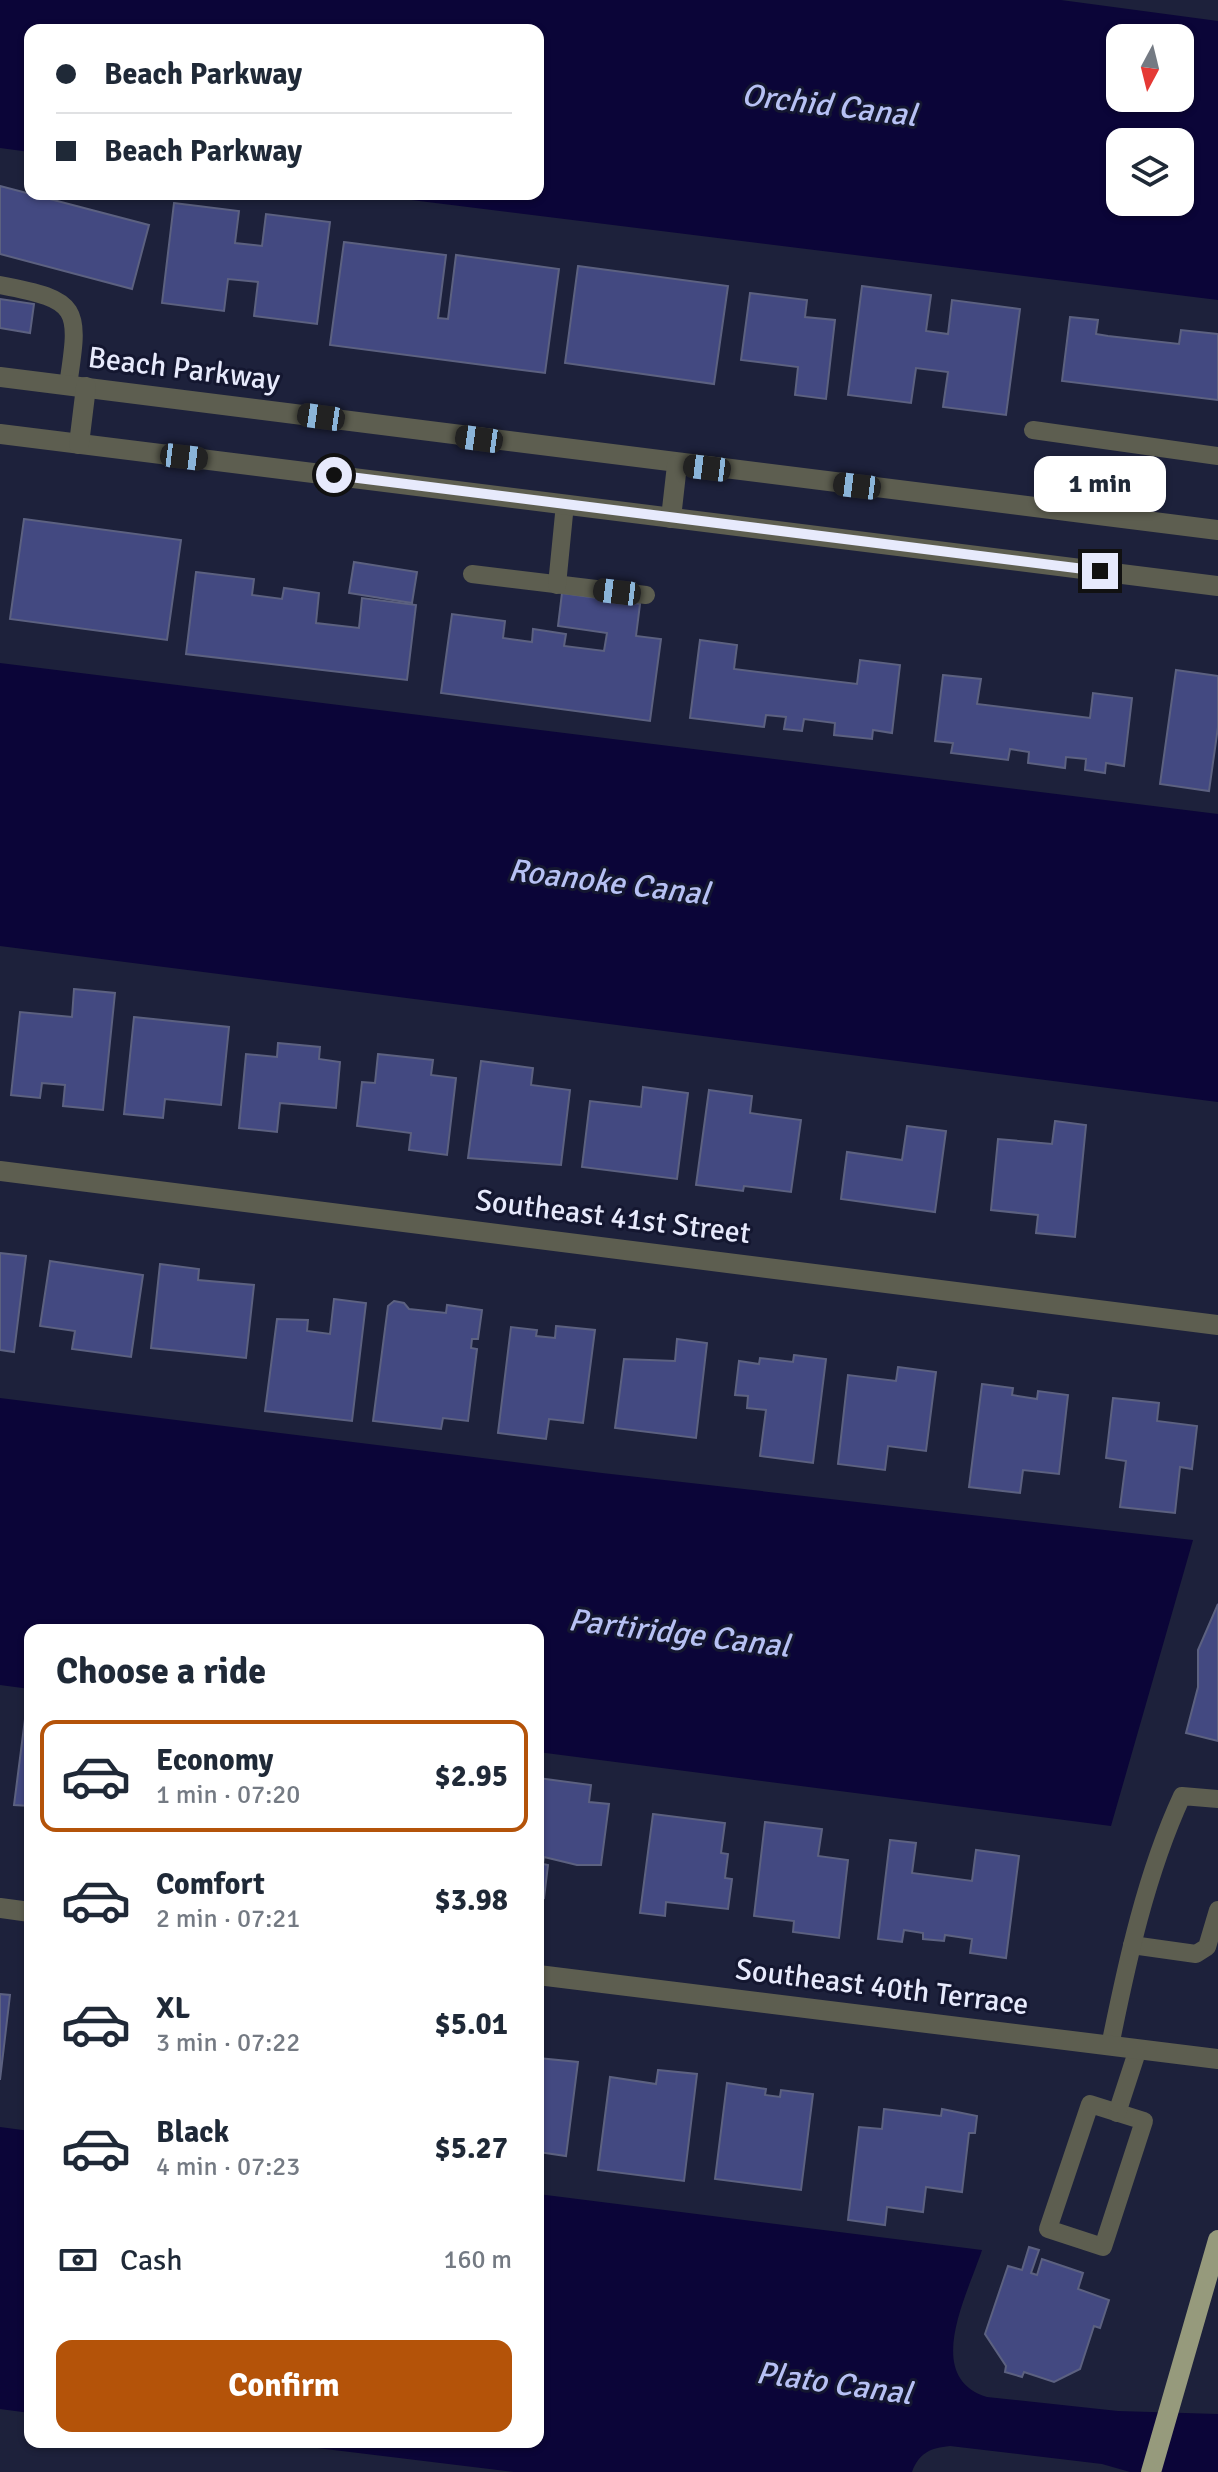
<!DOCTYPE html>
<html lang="en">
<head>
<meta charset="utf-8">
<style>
  :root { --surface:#fff; --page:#f2f2f3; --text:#1f2937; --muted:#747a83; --line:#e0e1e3; --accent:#b45309 }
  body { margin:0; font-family:Signika,sans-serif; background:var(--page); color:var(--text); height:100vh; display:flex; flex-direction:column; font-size:30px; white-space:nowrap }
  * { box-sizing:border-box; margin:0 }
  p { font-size:26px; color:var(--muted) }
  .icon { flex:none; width:44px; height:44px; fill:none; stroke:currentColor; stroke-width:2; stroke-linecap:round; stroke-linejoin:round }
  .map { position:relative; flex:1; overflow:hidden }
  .details { position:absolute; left:24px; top:1624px; width:520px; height:824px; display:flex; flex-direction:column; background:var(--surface); border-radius:16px; box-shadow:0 2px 6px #0004 }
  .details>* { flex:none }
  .banner { position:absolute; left:24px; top:24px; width:520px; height:176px; border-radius:16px; box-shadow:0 2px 6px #0004; display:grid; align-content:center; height:176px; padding:0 32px; background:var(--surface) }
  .needle { width:52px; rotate:187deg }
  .tools { position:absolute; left:1106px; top:24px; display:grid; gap:16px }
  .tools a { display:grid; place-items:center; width:88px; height:88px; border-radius:16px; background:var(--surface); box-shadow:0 2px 6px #0004; font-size:40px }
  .end { position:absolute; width:36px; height:36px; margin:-18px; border:10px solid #e7eafc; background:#111; box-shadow:0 0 0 4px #111 }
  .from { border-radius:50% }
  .bubble { position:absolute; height:56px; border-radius:16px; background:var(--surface); box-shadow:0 2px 6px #0004; font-size:26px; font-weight:700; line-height:56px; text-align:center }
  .car { position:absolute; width:24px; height:48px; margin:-24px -12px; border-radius:10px; box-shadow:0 0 6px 2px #0007; background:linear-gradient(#222 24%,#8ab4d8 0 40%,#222 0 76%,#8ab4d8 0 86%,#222 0) }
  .banner b { display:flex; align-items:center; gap:28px; height:76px; font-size:30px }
  .banner b+b { border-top:2px solid var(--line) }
  .banner i { width:20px; height:20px; background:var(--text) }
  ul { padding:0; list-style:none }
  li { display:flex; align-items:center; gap:24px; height:112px; margin:0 16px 12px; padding:0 16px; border:4px solid transparent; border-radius:16px }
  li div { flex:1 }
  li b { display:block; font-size:30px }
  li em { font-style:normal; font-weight:700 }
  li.active { border-color:var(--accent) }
  li>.icon { width:72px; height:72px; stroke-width:1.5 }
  h2 { padding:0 32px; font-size:36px; line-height:96px }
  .pay { display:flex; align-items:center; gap:20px; height:88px; padding:0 32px; font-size:30px }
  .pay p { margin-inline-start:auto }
  .primary-button { display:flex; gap:16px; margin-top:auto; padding:16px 32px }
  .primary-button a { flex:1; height:92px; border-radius:16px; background:var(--accent); color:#fff; font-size:32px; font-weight:700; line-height:92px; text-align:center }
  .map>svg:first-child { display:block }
  .water { fill:#0b0538; fill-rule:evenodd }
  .building { fill:#434981; stroke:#5c6180; stroke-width:2 }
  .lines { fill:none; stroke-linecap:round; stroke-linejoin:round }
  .service { stroke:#5d5e50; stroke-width:18 }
  .minor { stroke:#5d5e50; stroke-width:20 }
  .tertiary { stroke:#5d5e50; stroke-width:20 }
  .primary { stroke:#969a7c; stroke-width:20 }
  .route { stroke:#e7eafc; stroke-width:10 }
  .labels { text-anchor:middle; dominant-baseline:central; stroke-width:6; stroke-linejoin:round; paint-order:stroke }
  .street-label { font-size:30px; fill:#e7eafc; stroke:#141730 }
  .water-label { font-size:32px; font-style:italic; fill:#b7c1f4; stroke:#141730 }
</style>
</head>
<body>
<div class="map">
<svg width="1218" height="2472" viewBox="0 0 1218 2472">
  <rect width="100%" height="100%" fill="#1d213b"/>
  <g class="water">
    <path d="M 0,0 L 1061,0 L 1218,21 L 1218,300 L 363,194 L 538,194 L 538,30 L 30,30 L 30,152 L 0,148 ZM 1180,38 L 1180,98 L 1120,98 L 1120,38 ZM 1120,142 L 1180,142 L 1180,202 L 1120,202 Z"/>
    <path d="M 0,663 L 1218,814 L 1218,1102 L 0,946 Z"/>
    <path d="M 0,1398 L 602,1473 L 1193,1540 L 1111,1826 L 538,1752 L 538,1630 L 30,1630 L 30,1689 L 0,1685 Z"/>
    <path d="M 0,2127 L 30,2131 L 30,2413 L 0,2409 Z"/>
    <path d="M 538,2194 L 982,2250 C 968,2294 922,2377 987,2397 L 1118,2411 L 1218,2414 L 1218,2472 L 1130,2472 L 1102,2464 L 950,2446 C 930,2448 919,2453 912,2472 L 514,2472 L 268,2442 L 538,2442 Z"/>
  </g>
  <g class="building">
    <path d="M 0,186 L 149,225 L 132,289 L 0,254 Z"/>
    <path d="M 174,203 L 239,211 L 235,243 L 262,246 L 266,214 L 330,222 L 317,324 L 254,316 L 258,282 L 228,279 L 224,311 L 162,303 Z"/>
    <path d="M 344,242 L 446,255 L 438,318 L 448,319 L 456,255 L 559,269 L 545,373 L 330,345 Z"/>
    <path d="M 578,266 L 728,286 L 714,384 L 565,363 Z"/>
    <path d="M 862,286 L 931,295 L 926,331 L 948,334 L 952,300 L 1020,309 L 1006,415 L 943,407 L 948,372 L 916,368 L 911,403 L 848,395 Z"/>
    <path d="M 750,293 L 807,300 L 805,317 L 835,320 L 826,399 L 795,395 L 798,367 L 741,360 Z"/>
    <path d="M 0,299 L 34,304 L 30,333 L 0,328 Z"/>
    <path d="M 1070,317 L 1098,320 L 1096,334 L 1108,336 L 1179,344 L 1181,330 L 1218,334 L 1218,400 L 1062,381 Z"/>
    <path d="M 24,519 L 181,540 L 167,640 L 10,619 Z"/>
    <path d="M 354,562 L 417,572 L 412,603 L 349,593 Z"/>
    <path d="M 196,572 L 254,579 L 252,595 L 282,599 L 284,588 L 319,593 L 316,623 L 359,628 L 362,598 L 416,605 L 407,680 L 186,654 Z"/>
    <path d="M 562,593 L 640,604 L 636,636 L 661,639 L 650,721 L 441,693 L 452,614 L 505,621 L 503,638 L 532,642 L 533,629 L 566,634 L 564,646 L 604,651 L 607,633 L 558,626 Z"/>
    <path d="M 700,640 L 737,645 L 734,669 L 857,684 L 860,660 L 900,665 L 892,733 L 873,730 L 872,739 L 834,735 L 835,723 L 804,719 L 802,731 L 784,729 L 786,717 L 766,715 L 764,727 L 690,718 Z"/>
    <path d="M 1176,670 L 1218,676 L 1218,727 L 1209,791 L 1160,784 Z"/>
    <path d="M 943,675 L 981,679 L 977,704 L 1090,718 L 1093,693 L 1132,698 L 1124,766 L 1106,763 L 1105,773 L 1085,770 L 1086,759 L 1066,757 L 1065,768 L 1028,763 L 1029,752 L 1010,749 L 1008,760 L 951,753 L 953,743 L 935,741 Z"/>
    <path d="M 74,989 L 115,993 L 103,1110 L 63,1106 L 65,1085 L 42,1083 L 40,1098 L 11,1095 L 20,1012 L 72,1017 Z"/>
    <path d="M 134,1017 L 229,1027 L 221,1105 L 165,1099 L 163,1118 L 124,1114 Z"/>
    <path d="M 278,1043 L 320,1047 L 319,1059 L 340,1062 L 336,1108 L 280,1103 L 277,1132 L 239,1128 L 246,1054 L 277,1057 Z"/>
    <path d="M 378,1054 L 433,1060 L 431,1075 L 456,1078 L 447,1155 L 409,1150 L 411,1133 L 357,1126 L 362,1082 L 375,1083 Z"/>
    <path d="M 481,1061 L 533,1068 L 531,1085 L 570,1090 L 561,1165 L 468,1158 Z"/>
    <path d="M 643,1087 L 688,1093 L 677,1179 L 582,1167 L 590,1101 L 641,1107 Z"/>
    <path d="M 709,1090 L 752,1096 L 750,1113 L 801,1120 L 791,1192 L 744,1186 L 743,1191 L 696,1185 Z"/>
    <path d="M 1055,1121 L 1086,1125 L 1075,1237 L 1036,1233 L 1038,1215 L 991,1210 L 998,1139 L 1052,1144 Z"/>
    <path d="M 907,1126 L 946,1131 L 935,1212 L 841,1199 L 847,1152 L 902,1160 Z"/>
    <path d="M 0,1253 L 26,1256 L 14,1352 L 0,1350 Z"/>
    <path d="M 50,1261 L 143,1275 L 131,1357 L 72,1349 L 75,1331 L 40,1326 Z"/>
    <path d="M 160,1264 L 199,1269 L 198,1280 L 254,1285 L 246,1358 L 151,1348 Z"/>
    <path d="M 334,1299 L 366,1303 L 352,1421 L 265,1411 L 277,1319 L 308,1320 L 307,1331 L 330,1334 Z"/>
    <path d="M 394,1301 L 404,1303 L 409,1309 L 446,1313 L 447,1305 L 482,1310 L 478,1339 L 472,1339 L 471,1348 L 477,1349 L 468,1421 L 443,1418 L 441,1429 L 373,1421 L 388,1306 Z"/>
    <path d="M 556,1326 L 595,1330 L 583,1423 L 549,1419 L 546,1439 L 498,1433 L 511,1327 L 537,1330 L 536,1336 L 555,1338 Z"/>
    <path d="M 677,1339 L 707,1343 L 696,1438 L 615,1428 L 624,1359 L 675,1361 Z"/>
    <path d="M 794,1355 L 826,1359 L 813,1463 L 760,1456 L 766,1410 L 747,1408 L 748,1396 L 735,1395 L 739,1361 L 759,1364 L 760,1358 L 793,1362 Z"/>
    <path d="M 898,1367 L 936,1372 L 926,1451 L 888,1446 L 885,1470 L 838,1464 L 848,1375 L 896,1381 Z"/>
    <path d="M 982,1384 L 1013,1388 L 1012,1395 L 1037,1399 L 1038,1391 L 1068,1395 L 1059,1474 L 1023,1470 L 1020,1493 L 969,1487 Z"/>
    <path d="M 1113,1398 L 1159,1403 L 1157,1421 L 1197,1426 L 1192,1469 L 1180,1467 L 1175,1513 L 1120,1507 L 1126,1461 L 1106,1458 Z"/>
    <path d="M 1218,1604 L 1218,1741 L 1186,1733 L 1198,1687 L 1198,1650 Z"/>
    <path d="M 25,1719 L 30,1719 L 30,1806 L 14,1805 Z"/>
    <path d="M 538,1778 L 591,1785 L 589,1802 L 609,1804 L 601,1865 L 577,1865 L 544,1857 L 543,1864 L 548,1865 L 544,1898 L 538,1897 Z"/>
    <path d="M 653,1814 L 725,1823 L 721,1853 L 728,1854 L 725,1878 L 732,1879 L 728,1909 L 666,1902 L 665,1916 L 640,1913 Z"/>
    <path d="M 765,1822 L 822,1829 L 818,1856 L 848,1860 L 839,1938 L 793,1932 L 794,1921 L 754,1916 Z"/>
    <path d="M 890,1840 L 916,1843 L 912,1873 L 972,1881 L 976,1850 L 1019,1856 L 1006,1958 L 970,1953 L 972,1939 L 945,1935 L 944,1941 L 923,1939 L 923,1933 L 904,1930 L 902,1942 L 878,1939 Z"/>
    <path d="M 0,1994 L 10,1995 L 0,2080 Z"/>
    <path d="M 538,2058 L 578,2062 L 566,2156 L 538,2152 Z"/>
    <path d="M 30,2064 L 30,2097 L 26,2096 Z"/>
    <path d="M 658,2070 L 697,2074 L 684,2181 L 598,2170 L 610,2077 L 656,2084 Z"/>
    <path d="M 727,2083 L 766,2089 L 765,2095 L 780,2097 L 781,2090 L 813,2094 L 801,2190 L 715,2179 Z"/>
    <path d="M 884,2109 L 941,2116 L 942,2109 L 977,2116 L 975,2133 L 969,2133 L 962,2192 L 926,2187 L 923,2212 L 887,2207 L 885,2225 L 848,2220 L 859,2127 L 882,2129 Z"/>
    <path d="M 1029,2247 L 1039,2250 L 1031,2273 L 1037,2275 L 1042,2259 L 1083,2273 L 1078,2289 L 1109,2300 L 1100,2328 L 1094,2326 L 1080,2369 L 1054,2382 L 1024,2372 L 1022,2377 L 1005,2372 L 1006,2366 L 985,2334 L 1008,2266 L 1022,2270 Z"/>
  </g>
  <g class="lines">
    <g class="service">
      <path d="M 0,285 C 80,300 80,307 68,385"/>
      <path d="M 1033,430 L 1218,456"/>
      <path d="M 472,574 L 646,595"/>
      <path d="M 557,585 L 565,504"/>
      <path d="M 1132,1945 L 1196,1954 L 1207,1947 L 1218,1910"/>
      <path d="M 1110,2046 C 1127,1962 1146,1874 1182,1796 L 1218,1799"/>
      <path d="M 1090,2104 L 1144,2121 L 1103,2247 L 1048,2229 Z"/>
      <path d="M 1117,2113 L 1138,2049"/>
    </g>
    <g class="minor">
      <path d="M 0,1171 L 1218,1325"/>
      <path d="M 0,1908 L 30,1912"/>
      <path d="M 538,1975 L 1218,2059"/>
    </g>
    <g class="tertiary">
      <path d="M 0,377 L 1218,530"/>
      <path d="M 0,434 L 1218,586"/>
      <path d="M 79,444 L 86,387"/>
      <path d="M 671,518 L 677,465"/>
    </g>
    <path class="primary" d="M 1151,2472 L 1218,2240"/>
  </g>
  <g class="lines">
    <path class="route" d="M 334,475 L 1100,571"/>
  </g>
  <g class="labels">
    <g class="street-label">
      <text transform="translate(184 369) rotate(7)">Beach Parkway</text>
      <text transform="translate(613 1217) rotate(7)">Southeast 41st Street</text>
      <text transform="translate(882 1987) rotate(7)">Southeast 40th Terrace</text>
    </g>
    <g class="water-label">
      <text transform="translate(829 105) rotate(7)">Orchid Canal</text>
      <text transform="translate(609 882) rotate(7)">Roanoke Canal</text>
      <text transform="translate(679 1633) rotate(7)">Partiridge Canal</text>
      <text transform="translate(834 2383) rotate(8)">Plato Canal</text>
    </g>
  </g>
</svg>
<div class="tools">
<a><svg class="needle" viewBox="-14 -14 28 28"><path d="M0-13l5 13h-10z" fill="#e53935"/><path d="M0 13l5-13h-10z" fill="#747a83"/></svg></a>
<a><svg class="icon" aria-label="layers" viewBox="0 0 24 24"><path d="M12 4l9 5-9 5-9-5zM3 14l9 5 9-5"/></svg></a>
</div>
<i class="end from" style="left:334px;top:475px"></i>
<i class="end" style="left:1100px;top:571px"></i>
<div class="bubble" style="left:1034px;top:456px;width:132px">1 min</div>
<i class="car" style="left:321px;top:417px;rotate:278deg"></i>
<i class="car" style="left:479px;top:439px;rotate:278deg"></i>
<i class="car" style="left:184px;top:457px;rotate:97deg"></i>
<i class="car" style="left:707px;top:468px;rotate:277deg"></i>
<i class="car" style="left:857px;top:486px;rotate:277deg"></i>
<i class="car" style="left:617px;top:592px;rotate:277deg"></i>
<div class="banner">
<b><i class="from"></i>Beach Parkway</b>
<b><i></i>Beach Parkway</b>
</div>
<section class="details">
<h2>Choose a ride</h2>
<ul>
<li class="active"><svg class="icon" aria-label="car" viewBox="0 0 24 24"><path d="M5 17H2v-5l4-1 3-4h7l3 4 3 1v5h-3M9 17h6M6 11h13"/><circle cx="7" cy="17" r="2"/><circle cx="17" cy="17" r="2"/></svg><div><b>Economy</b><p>1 min · 07:20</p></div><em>$2.95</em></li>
<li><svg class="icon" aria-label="car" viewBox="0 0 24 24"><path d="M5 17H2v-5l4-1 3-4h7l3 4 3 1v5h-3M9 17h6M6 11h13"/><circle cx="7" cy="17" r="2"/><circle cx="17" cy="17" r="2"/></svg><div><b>Comfort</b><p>2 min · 07:21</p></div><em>$3.98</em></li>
<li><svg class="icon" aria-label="car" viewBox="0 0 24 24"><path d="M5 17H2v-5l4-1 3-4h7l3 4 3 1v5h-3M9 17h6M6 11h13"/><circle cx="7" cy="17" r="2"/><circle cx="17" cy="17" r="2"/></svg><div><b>XL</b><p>3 min · 07:22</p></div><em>$5.01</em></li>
<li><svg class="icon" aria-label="car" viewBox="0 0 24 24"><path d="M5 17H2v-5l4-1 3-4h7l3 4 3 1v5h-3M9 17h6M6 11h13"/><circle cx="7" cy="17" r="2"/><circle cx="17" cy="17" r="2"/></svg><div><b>Black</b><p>4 min · 07:23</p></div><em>$5.27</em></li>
</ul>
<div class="pay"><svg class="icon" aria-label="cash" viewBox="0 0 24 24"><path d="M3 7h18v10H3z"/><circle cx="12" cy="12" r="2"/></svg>Cash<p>160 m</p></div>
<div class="primary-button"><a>Confirm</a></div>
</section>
</div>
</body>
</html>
